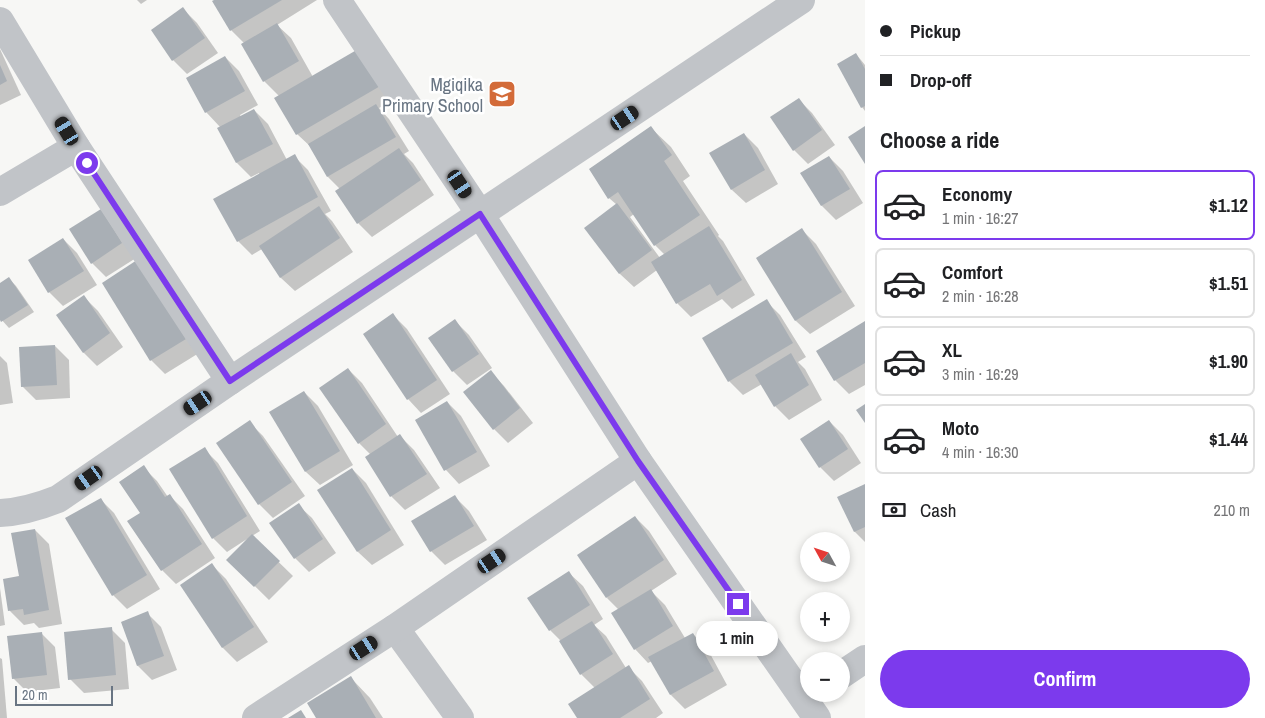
<!DOCTYPE html>
<html lang="en">
<head>
<meta charset="utf-8">
<style>
  :root { --surface:#fff; --page:#f2f2f2; --text:#202124; --muted:#757577; --line:#e0e0e0; --accent:#7c3aed }
  body { margin:0; font-family:"Archivo Narrow",sans-serif; background:var(--page); color:var(--text); height:100vh; display:flex; flex-direction:column; font-size:19px; white-space:nowrap }
  * { box-sizing:border-box; margin:0 }
  p { font-size:16px; color:var(--muted) }
  .icon { flex:none; width:28px; height:28px; fill:none; stroke:currentColor; stroke-width:2; stroke-linecap:round; stroke-linejoin:round }
  .map { position:relative; flex:1; overflow:hidden }
  .details { display:flex; flex-direction:column; background:var(--surface); width:400px }
  .details>* { flex:none }
  .top-card { display:grid; align-content:center; height:110px; padding:0 15px; background:var(--surface) }
  .needle { width:32px; rotate:310deg }
  .tools { position:absolute; left:800px; top:532px; display:grid; gap:10px }
  .tools a { display:grid; place-items:center; width:50px; height:50px; border-radius:50%; background:var(--surface); box-shadow:0 2px 8px #0003; font-size:25px }
  .scale { position:absolute; left:15px; bottom:12px; width:98px; box-sizing:border-box; padding-left:5px; border:2px solid #697583; border-top:0; font-size:14px; line-height:18px; white-space:nowrap; color:#697583; -webkit-text-stroke:4px #fff; paint-order:stroke }
  .end { position:absolute; width:22px; height:22px; margin:-11px; border:6px solid #7c3aed; background:#fff; box-shadow:0 0 0 2px #fff }
  .from { border-radius:50% }
  .bubble { position:absolute; height:35px; border-radius:18px; background:var(--surface); box-shadow:0 2px 8px #0003; font-size:16px; font-weight:800; line-height:35px; text-align:center }
  .car { position:absolute; width:15px; height:30px; margin:-15px -8px; border-radius:6px; box-shadow:0 0 4px 1px #0007; background:linear-gradient(#222 24%,#8ab4d8 0 40%,#222 0 76%,#8ab4d8 0 86%,#222 0) }
  .top-card b { display:flex; align-items:center; gap:18px; height:48px; font-size:19px }
  .top-card b+b { border-top:1px solid var(--line) }
  .top-card i { width:12px; height:12px; background:var(--text) }
  ul { padding:0; list-style:none }
  li { display:flex; align-items:center; gap:15px; height:70px; margin:0 10px 8px; padding:0 5px; border:2px solid var(--line); border-radius:8px }
  li div { flex:1 }
  li b { display:block; font-size:19px }
  li em { font-style:normal; font-weight:800 }
  li.on { border-color:var(--accent) }
  li>.icon { width:45px; height:45px; stroke-width:1.5 }
  h2 { padding:0 15px; font-size:22px; line-height:60px }
  .pay { display:flex; align-items:center; gap:12px; height:55px; padding:0 15px; font-size:19px }
  .pay p { margin-inline-start:auto }
  .primary-button { display:flex; gap:10px; margin-top:auto; padding:10px 15px }
  .primary-button a { flex:1; height:58px; border-radius:30px; background:var(--accent); color:#fff; font-size:20px; font-weight:800; line-height:58px; text-align:center }
  main { display:flex; flex:1; min-height:0 }
  .map>svg:first-child { display:block }
  .shadow { fill:#0003; fill-rule:evenodd }
  .building { fill:#a9afb5 }
  .lines { fill:none; stroke-linecap:round; stroke-linejoin:round }
  .minor { stroke:#c1c4c8; stroke-width:28 }
  .route { stroke:#7c3aed; stroke-width:6 }
  .labels { text-anchor:middle; dominant-baseline:central; stroke-width:5; stroke-linejoin:round; paint-order:stroke }
  .poi-label { font-size:18px; fill:#697583; stroke:#fff; text-anchor:end }
</style>
</head>
<body>
<main>
<div class="map">
<svg width="865" height="718" viewBox="0 0 865 718">
  <rect width="100%" height="100%" fill="#f7f7f5"/>
  <g class="shadow">
    <path d="M 137,0 L 147,0 L 141,4 Z"/>
    <path d="M 216,0 L 317,0 L 277,25 L 291,38 L 313,77 L 360,50 L 395,99 L 379,108 L 389,119 L 409,151 L 404,154 L 413,163 L 434,195 L 372,237 L 358,223 L 337,191 L 340,189 L 328,177 L 312,148 L 297,134 L 280,97 L 264,81 L 243,44 L 244,43 L 231,30 L 214,1 Z"/>
    <path d="M 183,9 L 197,23 L 218,53 L 187,74 L 173,60 L 152,30 Z"/>
    <path d="M 0,49 L 21,95 L 0,105 Z"/>
    <path d="M 856,54 L 865,65 L 865,111 L 862,107 Z"/>
    <path d="M 225,57 L 239,71 L 258,105 L 240,115 L 241,117 L 254,110 L 268,124 L 287,160 L 294,156 L 308,170 L 331,211 L 325,214 L 332,221 L 353,252 L 295,291 L 281,278 L 262,249 L 252,255 L 238,241 L 260,175 L 259,173 L 251,177 L 237,163 L 219,129 L 221,128 L 206,112 Z"/>
    <path d="M 798,99 L 812,113 L 835,145 L 808,164 L 794,150 Z"/>
    <path d="M 651,128 L 671,147 L 690,176 L 683,181 L 719,235 L 718,236 L 723,241 L 755,295 L 732,309 L 722,299 L 691,317 L 677,303 L 657,270 L 634,287 L 620,274 L 586,228 L 617,205 L 609,198 L 590,169 ZM 634,214 L 655,245 L 665,255 L 660,258 L 630,217 Z"/>
    <path d="M 744,134 L 758,148 L 778,184 L 746,203 L 732,190 Z"/>
    <path d="M 829,157 L 843,171 L 863,203 L 836,220 L 822,206 L 802,174 Z"/>
    <path d="M 101,211 L 136,258 L 106,277 L 92,263 Z"/>
    <path d="M 802,230 L 816,244 L 855,306 L 810,334 L 796,321 L 757,258 Z"/>
    <path d="M 63,239 L 77,253 L 97,285 L 63,306 L 49,292 Z"/>
    <path d="M 137,262 L 199,353 L 165,374 L 151,360 Z"/>
    <path d="M 9,279 L 16,286 L 34,312 L 9,328 L 0,318 L 0,285 Z"/>
    <path d="M 84,297 L 98,311 L 123,347 L 97,366 L 83,352 Z"/>
    <path d="M 766,301 L 780,315 L 806,357 L 798,362 L 805,369 L 822,400 L 789,420 L 775,406 L 762,384 L 743,395 L 729,381 Z"/>
    <path d="M 393,315 L 407,329 L 450,394 L 421,413 L 408,399 Z"/>
    <path d="M 455,321 L 469,335 L 492,368 L 467,385 L 453,371 Z"/>
    <path d="M 865,323 L 865,385 L 849,394 L 835,380 Z"/>
    <path d="M 55,346 L 69,360 L 70,398 L 36,400 L 22,386 Z"/>
    <path d="M 0,356 L 7,363 L 13,403 L 0,405 Z"/>
    <path d="M 348,369 L 362,383 L 398,437 L 400,436 L 414,450 L 440,488 L 405,510 L 391,496 L 367,458 L 371,455 L 359,443 Z"/>
    <path d="M 491,372 L 504,386 L 533,423 L 508,443 L 494,429 Z"/>
    <path d="M 304,392 L 318,406 L 353,465 L 320,485 L 306,472 Z"/>
    <path d="M 447,402 L 461,416 L 490,466 L 459,484 L 446,470 L 416,420 Z"/>
    <path d="M 829,421 L 843,435 L 861,463 L 834,481 L 820,467 Z"/>
    <path d="M 249,422 L 263,436 L 305,496 L 273,518 L 259,504 L 218,443 Z"/>
    <path d="M 204,449 L 218,463 L 260,531 L 252,536 L 293,576 L 269,600 L 228,560 L 247,539 L 227,552 L 213,538 Z"/>
    <path d="M 143,467 L 157,481 L 168,497 L 169,495 L 183,509 L 215,558 L 176,584 L 162,570 L 142,514 Z"/>
    <path d="M 352,469 L 366,483 L 404,545 L 372,565 L 358,552 Z"/>
    <path d="M 865,485 L 865,542 L 855,532 L 839,498 Z"/>
    <path d="M 455,497 L 469,511 L 487,540 L 445,565 L 431,551 Z"/>
    <path d="M 100,499 L 114,513 L 160,589 L 127,609 L 113,595 Z"/>
    <path d="M 298,505 L 312,518 L 336,553 L 309,572 L 295,558 Z"/>
    <path d="M 635,517 L 649,531 L 677,574 L 651,591 L 665,605 L 685,638 L 693,634 L 707,648 L 727,685 L 685,709 L 671,695 L 652,661 L 648,663 L 635,649 L 619,610 L 607,598 Z"/>
    <path d="M 35,530 L 49,544 L 62,624 L 39,628 L 34,623 L 24,625 L 10,611 L 4,580 L 20,577 Z"/>
    <path d="M 212,565 L 226,579 L 268,642 L 237,662 L 223,648 L 182,585 Z"/>
    <path d="M 569,573 L 583,586 L 603,619 L 594,625 L 606,636 L 626,668 L 628,667 L 642,681 L 663,713 L 656,718 L 578,718 L 595,688 L 581,674 L 561,641 L 550,630 Z"/>
    <path d="M 0,588 L 5,625 L 0,626 Z"/>
    <path d="M 147,613 L 161,627 L 177,670 L 152,680 L 138,666 L 122,622 Z"/>
    <path d="M 111,629 L 125,643 L 129,689 L 84,693 L 70,679 Z"/>
    <path d="M 41,633 L 55,647 L 60,688 L 27,692 L 13,678 Z"/>
    <path d="M 0,658 L 2,659 L 7,718 L 0,718 Z"/>
    <path d="M 351,678 L 370,698 L 383,718 L 318,718 Z"/>
  </g>
  <g class="building">
    <path d="M 214,0 L 282,0 L 230,31 L 212,1 Z"/>
    <path d="M 183,7 L 205,38 L 172,61 L 151,30 Z"/>
    <path d="M 277,23 L 299,61 L 263,82 L 241,44 Z"/>
    <path d="M 360,48 L 382,85 L 296,135 L 274,98 Z"/>
    <path d="M 856,53 L 865,69 L 865,106 L 861,108 L 837,64 Z"/>
    <path d="M 225,56 L 245,91 L 205,113 L 186,78 Z"/>
    <path d="M 0,65 L 7,81 L 0,85 Z"/>
    <path d="M 799,98 L 822,130 L 793,151 L 770,117 Z"/>
    <path d="M 376,104 L 396,137 L 327,177 L 308,144 Z"/>
    <path d="M 254,109 L 273,144 L 236,163 L 217,128 Z"/>
    <path d="M 651,126 L 672,155 L 664,161 L 700,215 L 654,246 L 618,192 L 608,199 L 589,169 Z"/>
    <path d="M 865,126 L 865,164 L 848,137 Z"/>
    <path d="M 744,133 L 765,170 L 731,190 L 709,153 Z"/>
    <path d="M 399,148 L 421,180 L 357,224 L 335,191 Z"/>
    <path d="M 295,154 L 318,197 L 237,242 L 213,199 Z"/>
    <path d="M 829,156 L 850,189 L 821,206 L 800,173 Z"/>
    <path d="M 617,203 L 652,250 L 619,274 L 584,228 Z"/>
    <path d="M 319,206 L 340,238 L 280,278 L 259,246 Z"/>
    <path d="M 101,209 L 122,243 L 91,264 L 69,229 Z"/>
    <path d="M 709,226 L 742,280 L 717,296 L 710,284 L 676,304 L 651,262 Z"/>
    <path d="M 802,228 L 842,292 L 795,321 L 756,258 Z"/>
    <path d="M 63,238 L 84,271 L 48,293 L 28,260 Z"/>
    <path d="M 137,260 L 186,339 L 150,361 L 102,283 Z"/>
    <path d="M 9,277 L 28,305 L 1,322 L 0,320 L 0,283 Z"/>
    <path d="M 84,295 L 110,333 L 83,353 L 56,315 Z"/>
    <path d="M 767,299 L 793,343 L 728,382 L 702,338 Z"/>
    <path d="M 393,313 L 437,380 L 407,400 L 363,334 Z"/>
    <path d="M 455,319 L 479,354 L 452,372 L 428,338 Z"/>
    <path d="M 865,321 L 865,363 L 834,381 L 816,351 Z"/>
    <path d="M 55,345 L 57,385 L 21,387 L 19,347 Z"/>
    <path d="M 791,353 L 809,385 L 774,407 L 755,375 Z"/>
    <path d="M 348,368 L 386,424 L 358,444 L 319,388 Z"/>
    <path d="M 491,370 L 520,408 L 493,430 L 463,392 Z"/>
    <path d="M 304,391 L 340,451 L 305,472 L 269,412 Z"/>
    <path d="M 447,401 L 477,452 L 444,471 L 415,420 Z"/>
    <path d="M 865,404 L 865,423 L 856,410 Z"/>
    <path d="M 250,420 L 292,482 L 258,505 L 216,443 Z"/>
    <path d="M 829,420 L 848,449 L 819,468 L 800,439 Z"/>
    <path d="M 400,434 L 427,474 L 390,497 L 365,457 Z"/>
    <path d="M 205,447 L 247,516 L 212,539 L 169,469 Z"/>
    <path d="M 144,465 L 165,497 L 170,494 L 202,544 L 161,571 L 127,521 L 140,513 L 119,482 Z"/>
    <path d="M 352,468 L 391,530 L 357,552 L 317,490 Z"/>
    <path d="M 865,484 L 865,527 L 854,532 L 837,497 Z"/>
    <path d="M 455,495 L 474,526 L 430,552 L 411,521 Z"/>
    <path d="M 101,498 L 147,575 L 112,596 L 65,518 Z"/>
    <path d="M 299,503 L 323,539 L 294,559 L 269,523 Z"/>
    <path d="M 635,516 L 664,560 L 606,598 L 577,555 Z"/>
    <path d="M 35,529 L 49,610 L 24,615 L 23,609 L 8,611 L 3,579 L 19,576 L 11,533 Z"/>
    <path d="M 252,534 L 280,561 L 254,587 L 226,560 Z"/>
    <path d="M 212,563 L 254,627 L 222,648 L 180,585 Z"/>
    <path d="M 569,571 L 590,605 L 549,631 L 527,598 Z"/>
    <path d="M 651,589 L 673,626 L 634,650 L 611,613 Z"/>
    <path d="M 148,611 L 164,656 L 137,666 L 121,622 Z"/>
    <path d="M 592,621 L 613,654 L 580,675 L 559,641 Z"/>
    <path d="M 112,627 L 116,675 L 68,680 L 64,632 Z"/>
    <path d="M 42,632 L 47,675 L 12,679 L 7,636 Z"/>
    <path d="M 693,633 L 714,671 L 670,695 L 648,657 Z"/>
    <path d="M 629,665 L 650,699 L 620,718 L 577,718 L 568,704 Z"/>
    <path d="M 351,676 L 376,718 L 316,718 L 307,703 Z"/>
    <path d="M 301,710 L 306,718 L 288,718 Z"/>
  </g>
  <g class="lines">
    <g class="minor">
      <path d="M 337,0 L 480,214 L 638,461 L 817,718"/>
      <path d="M 0,21 L 76,147 L 230,381"/>
      <path d="M 0,192 L 76,147"/>
      <path d="M 0,513 C 21,512 38,507 58,499 L 230,381 L 801,0"/>
      <path d="M 395,628 L 460,718"/>
      <path d="M 841,675 L 865,659"/>
      <path d="M 256,718 L 395,628 L 638,461"/>
    </g>
  </g>
  <g class="lines">
    <path class="route" d="M 87,163 L 230,381 L 480,214 L 638,461 L 738,604"/>
  </g>
  <defs>
    <symbol id="school-square" viewBox="-11 -11 22 22"><rect x="-9" y="-9" width="18" height="18" rx="4" fill="#d36b39" stroke="#fff"/><path d="M0-5L7-2L0 1L-7-2ZM-4 1L0 2.5L4 1V4Q0 6-4 4Z" fill="#fff"/></symbol>
  </defs>
  <g fill-rule="evenodd">
    <use href="#school-square" x="486" y="78" width="32" height="32"/>
  </g>
  <g class="labels">
    <g class="poi-label">
      <text x="483" y="84">Mgiqika<tspan x="483" dy="21">Primary School</tspan></text>
    </g>
  </g>
</svg>
<div class="tools">
<a><svg class="needle" viewBox="-14 -14 28 28"><path d="M0-13l5 13h-10z" fill="#e53935"/><path d="M0 13l5-13h-10z" fill="#757577"/></svg></a>
<a>+</a>
<a>−</a>
</div>
<div class="scale">20 m</div>
<i class="end from" style="left:87px;top:163px"></i>
<i class="end" style="left:738px;top:604px"></i>
<div class="bubble" style="left:696px;top:621px;width:82px">1 min</div>
<i class="car" style="left:625px;top:118px;rotate:56deg"></i>
<i class="car" style="left:67px;top:131px;rotate:329deg"></i>
<i class="car" style="left:460px;top:184px;rotate:146deg"></i>
<i class="car" style="left:198px;top:403px;rotate:236deg"></i>
<i class="car" style="left:89px;top:478px;rotate:235deg"></i>
<i class="car" style="left:492px;top:561px;rotate:56deg"></i>
<i class="car" style="left:364px;top:648px;rotate:57deg"></i>
</div>
<section class="details">
<div class="top-card">
<b><i class="from"></i>Pickup</b>
<b><i></i>Drop-off</b>
</div>
<h2>Choose a ride</h2>
<ul>
<li class="on"><svg class="icon" aria-label="car" viewBox="0 0 24 24"><path d="M5 17H2v-5l4-1 3-4h7l3 4 3 1v5h-3M9 17h6M6 11h13"/><circle cx="7" cy="17" r="2"/><circle cx="17" cy="17" r="2"/></svg><div><b>Economy</b><p>1 min · 16:27</p></div><em>$1.12</em></li>
<li><svg class="icon" aria-label="car" viewBox="0 0 24 24"><path d="M5 17H2v-5l4-1 3-4h7l3 4 3 1v5h-3M9 17h6M6 11h13"/><circle cx="7" cy="17" r="2"/><circle cx="17" cy="17" r="2"/></svg><div><b>Comfort</b><p>2 min · 16:28</p></div><em>$1.51</em></li>
<li><svg class="icon" aria-label="car" viewBox="0 0 24 24"><path d="M5 17H2v-5l4-1 3-4h7l3 4 3 1v5h-3M9 17h6M6 11h13"/><circle cx="7" cy="17" r="2"/><circle cx="17" cy="17" r="2"/></svg><div><b>XL</b><p>3 min · 16:29</p></div><em>$1.90</em></li>
<li><svg class="icon" aria-label="car" viewBox="0 0 24 24"><path d="M5 17H2v-5l4-1 3-4h7l3 4 3 1v5h-3M9 17h6M6 11h13"/><circle cx="7" cy="17" r="2"/><circle cx="17" cy="17" r="2"/></svg><div><b>Moto</b><p>4 min · 16:30</p></div><em>$1.44</em></li>
</ul>
<div class="pay"><svg class="icon" aria-label="cash" viewBox="0 0 24 24"><path d="M3 7h18v10H3z"/><circle cx="12" cy="12" r="2"/></svg>Cash<p>210 m</p></div>
<div class="primary-button"><a>Confirm</a></div>
</section>
</main>
</body>
</html>
